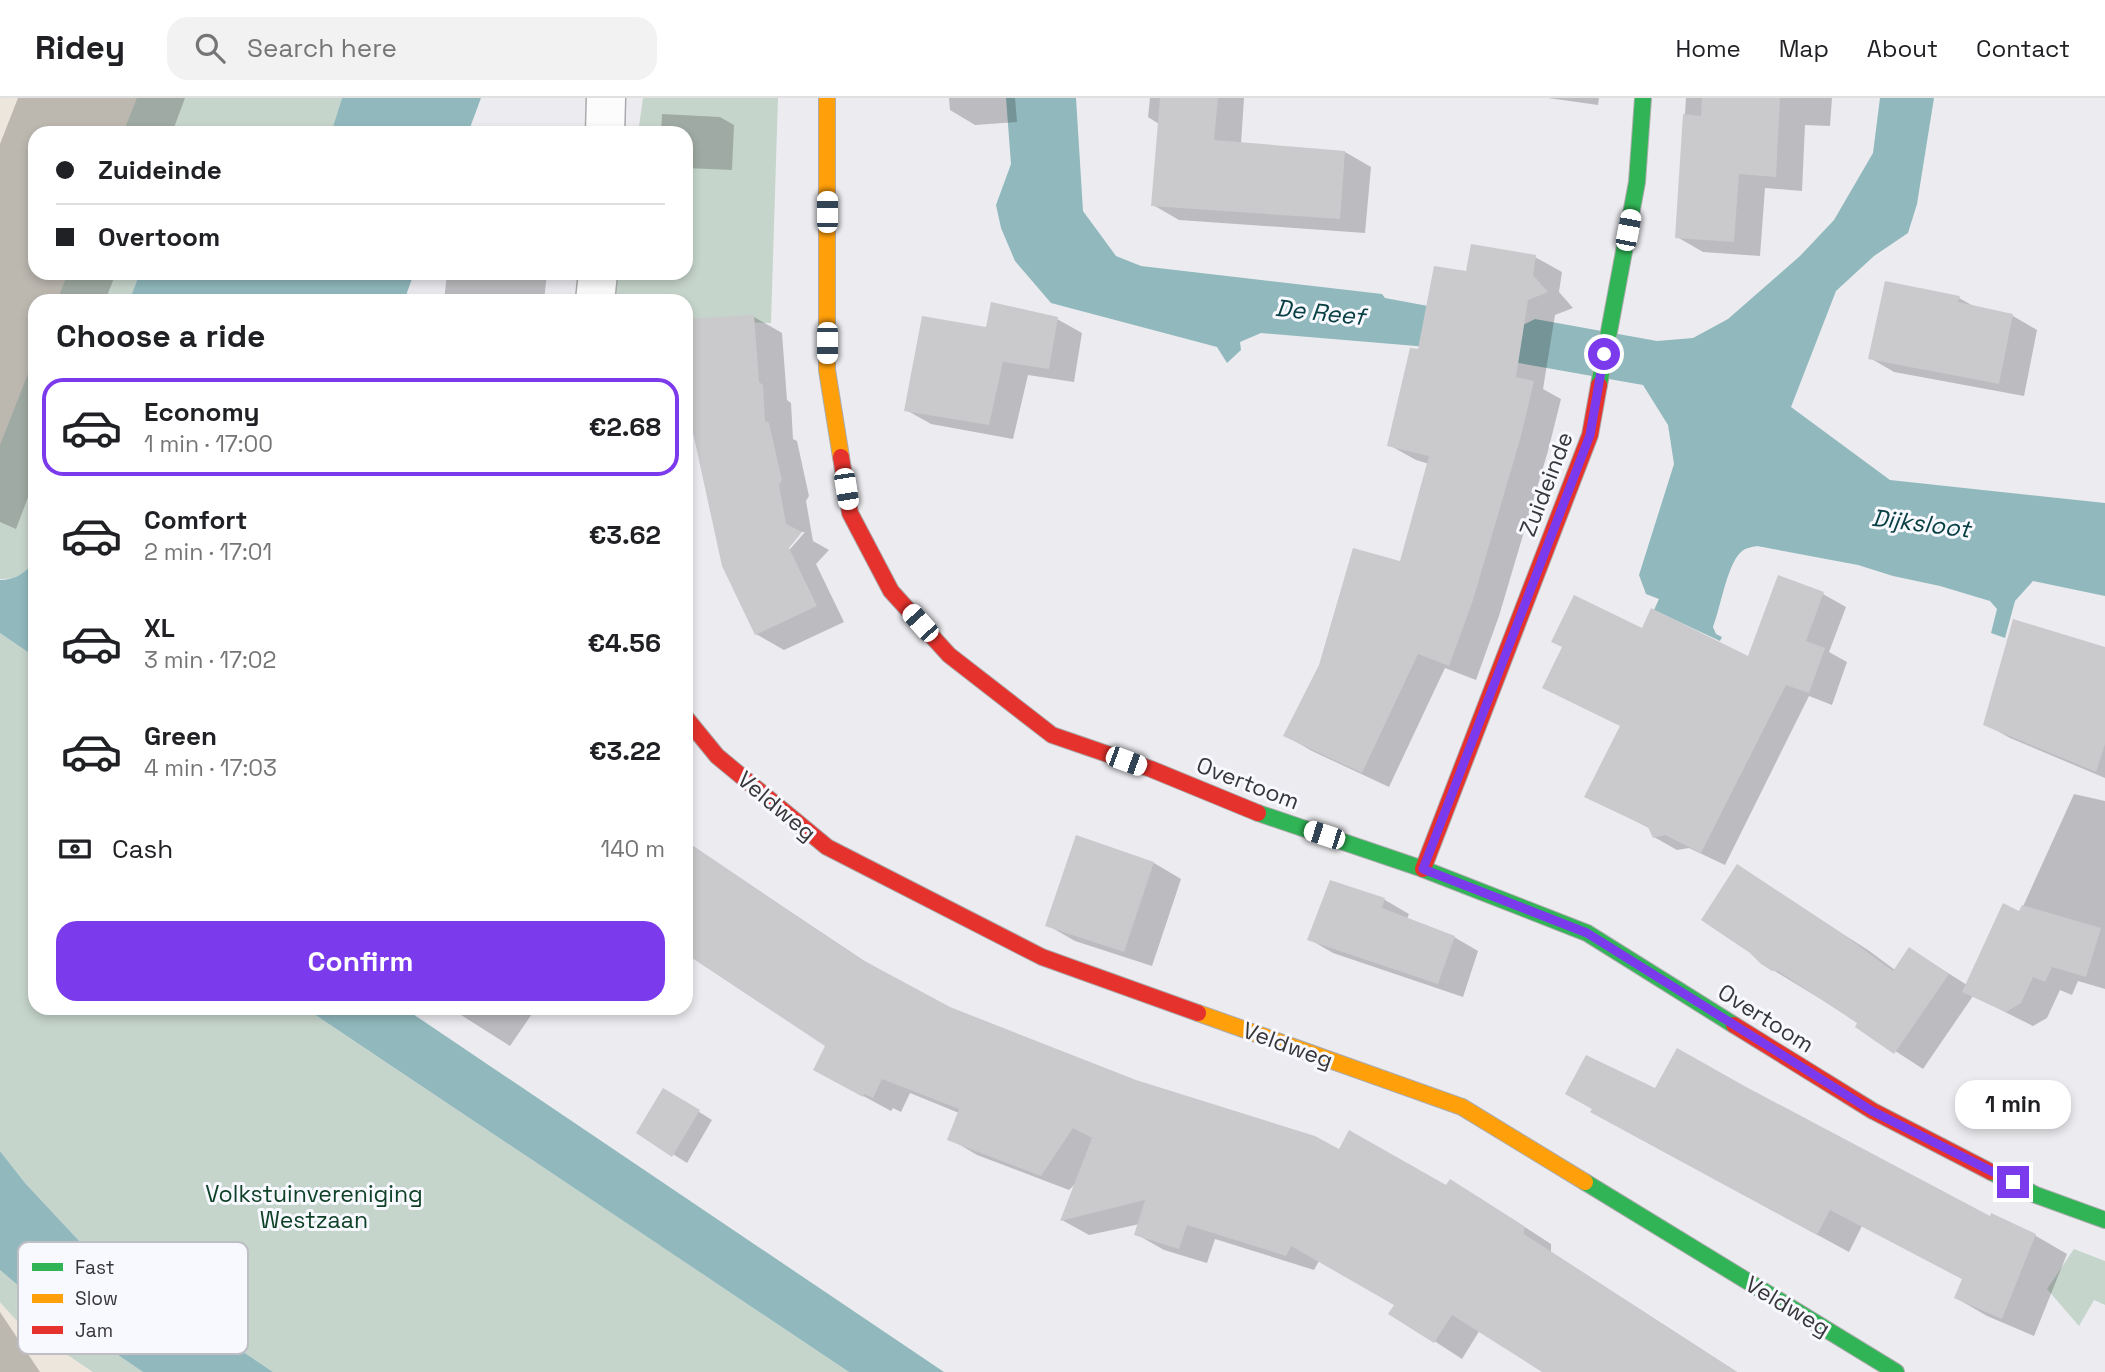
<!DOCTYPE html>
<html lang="en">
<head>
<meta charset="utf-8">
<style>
  :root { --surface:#fff; --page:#f2f2f2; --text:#202124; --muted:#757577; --line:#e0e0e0; --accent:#7c3aed }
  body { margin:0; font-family:"Space Grotesk",sans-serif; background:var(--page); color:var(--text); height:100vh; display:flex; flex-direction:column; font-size:26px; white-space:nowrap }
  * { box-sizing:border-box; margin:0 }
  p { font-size:23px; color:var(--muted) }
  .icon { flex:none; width:38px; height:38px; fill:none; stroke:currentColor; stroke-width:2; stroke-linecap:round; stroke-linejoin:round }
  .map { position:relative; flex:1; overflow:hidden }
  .drawer { position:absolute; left:28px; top:196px; width:665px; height:721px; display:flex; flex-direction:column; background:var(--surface); border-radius:21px; box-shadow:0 4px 10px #0003 }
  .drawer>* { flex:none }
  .top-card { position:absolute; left:28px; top:28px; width:665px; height:154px; border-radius:21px; box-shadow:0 4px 10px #0003; display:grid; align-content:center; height:154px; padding:0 28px; background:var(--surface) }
  .end { position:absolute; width:32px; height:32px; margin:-16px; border:9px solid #7c3aed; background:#fff; box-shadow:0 0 0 4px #fff }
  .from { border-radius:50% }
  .bubble { position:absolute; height:49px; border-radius:21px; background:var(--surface); box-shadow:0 4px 10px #0003; font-size:23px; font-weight:700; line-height:49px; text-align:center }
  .car { position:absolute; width:21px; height:42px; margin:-21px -10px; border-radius:9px; box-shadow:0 0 5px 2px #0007; background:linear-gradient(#fff 24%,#345 0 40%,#fff 0 76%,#345 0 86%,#fff 0) }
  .top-card b { display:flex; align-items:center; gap:24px; height:66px; font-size:26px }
  .top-card b+b { border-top:2px solid var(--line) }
  .top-card i { width:18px; height:18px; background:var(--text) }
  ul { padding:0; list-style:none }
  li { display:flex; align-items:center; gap:21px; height:98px; margin:0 14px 10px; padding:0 14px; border:4px solid transparent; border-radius:21px }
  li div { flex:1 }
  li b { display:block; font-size:26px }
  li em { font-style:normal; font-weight:700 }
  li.selected { border-color:var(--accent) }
  li>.icon { width:63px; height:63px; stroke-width:1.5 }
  h2 { padding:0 28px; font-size:32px; line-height:84px }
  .pay { display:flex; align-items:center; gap:18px; height:77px; padding:0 28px; font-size:26px }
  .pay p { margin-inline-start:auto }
  .cta { display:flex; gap:14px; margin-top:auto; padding:14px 28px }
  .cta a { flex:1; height:80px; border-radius:21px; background:var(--accent); color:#fff; font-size:28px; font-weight:700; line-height:80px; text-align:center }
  header { display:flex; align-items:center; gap:42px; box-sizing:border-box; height:98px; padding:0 35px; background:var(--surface); border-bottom:2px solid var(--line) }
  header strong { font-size:33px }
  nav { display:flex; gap:38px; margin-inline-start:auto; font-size:24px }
  .search { width:490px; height:63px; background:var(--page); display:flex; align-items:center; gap:18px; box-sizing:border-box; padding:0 24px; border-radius:21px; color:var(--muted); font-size:26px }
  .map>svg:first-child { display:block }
  .industrial { fill:#ece6dc }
  .green { fill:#c6d5cc }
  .water { fill:#91b9bd }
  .shadow { fill:#0003; fill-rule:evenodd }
  .building { fill:#cacacd }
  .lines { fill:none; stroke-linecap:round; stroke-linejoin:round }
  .street-casing { stroke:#ababad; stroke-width:41 }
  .fast-casing { stroke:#ababad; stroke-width:18 }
  .slow-casing { stroke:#ababad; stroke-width:18 }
  .jam-casing { stroke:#ababad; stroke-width:18 }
  .street { stroke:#fcfcfd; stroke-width:38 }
  .fast { stroke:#30b455; stroke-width:16 }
  .slow { stroke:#ff9f0a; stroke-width:16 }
  .jam { stroke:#e5322d; stroke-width:16 }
  .route { stroke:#7c3aed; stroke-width:9 }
  .labels { text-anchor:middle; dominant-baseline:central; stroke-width:6; stroke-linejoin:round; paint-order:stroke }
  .street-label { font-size:23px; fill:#373739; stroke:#f8f8ff }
  .park-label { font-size:23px; fill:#0e4126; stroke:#f8f8ff }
  .water-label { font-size:24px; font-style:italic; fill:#094044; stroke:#f8f8ff }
  .key { fill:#f8f8ff; stroke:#bebec4; stroke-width:2 }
  .key-label { font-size:19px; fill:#373739 }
</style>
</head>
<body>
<header>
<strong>Ridey</strong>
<div class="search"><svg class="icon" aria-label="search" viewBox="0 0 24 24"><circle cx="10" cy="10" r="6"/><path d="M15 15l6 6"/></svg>Search here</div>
<nav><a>Home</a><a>Map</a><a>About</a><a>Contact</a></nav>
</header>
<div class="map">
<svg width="2105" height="1274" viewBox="0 0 2105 1274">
  <rect width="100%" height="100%" fill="#ececf0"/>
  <g class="industrial">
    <path d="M 0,0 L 342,0 L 331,35 L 35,35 L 35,175 L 140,175 L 129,203 L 35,203 L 35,460 L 0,481 Z"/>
    <path d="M 0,1172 L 27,1195 L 143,1274 L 0,1274 Z"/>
  </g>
  <g class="green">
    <path d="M 137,0 L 342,0 L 331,35 L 123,35 Z"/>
    <path d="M 643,0 L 778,0 L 771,225 L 686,223 L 686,203 L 615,203 L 617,175 L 686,175 L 686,35 L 638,35 Z"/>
    <path d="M 68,175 L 140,175 L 129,203 L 57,203 Z"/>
    <path d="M 35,258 L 35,460 C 29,474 15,482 0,481 L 0,347 Z"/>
    <path d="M 0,535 L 35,559 L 35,910 L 305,910 L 849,1274 L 273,1274 L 82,1146 L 25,1085 L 0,1053 Z"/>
    <path d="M 2074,1151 L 2105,1163 L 2105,1207 L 2094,1202 L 2079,1228 L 2047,1191 Z"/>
    <path d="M 0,1172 L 27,1195 L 143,1274 L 93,1274 L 17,1223 L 0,1204 Z"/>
  </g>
  <g class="water">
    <path d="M 342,0 L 481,0 L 468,35 L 331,35 Z"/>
    <path d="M 1006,0 L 1076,0 L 1083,113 L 1116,158 L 1141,168 L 1382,196 L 1385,200 L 1525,226 L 1535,221 L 1657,243 L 1693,240 L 1728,221 L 1800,158 L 1834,122 L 1873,55 L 1880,0 L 1934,0 L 1917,106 L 1908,135 L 1874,158 L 1836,193 L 1791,309 L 1890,382 L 2105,405 L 2105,498 L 2033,483 L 2015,503 L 2005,540 L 1991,535 L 1997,511 L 1990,503 L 1940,488 L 1893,478 L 1858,467 L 1757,448 C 1752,449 1745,450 1741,454 C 1727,467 1721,508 1713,529 L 1716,536 L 1722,539 L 1720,543 L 1654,512 L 1659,501 L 1646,496 L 1639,477 L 1674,366 L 1668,327 L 1643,287 L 1428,249 L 1261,235 L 1240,244 L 1241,252 L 1227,265 L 1217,249 L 1051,205 L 1015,163 L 1001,130 L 996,107 L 1011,66 Z"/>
    <path d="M 140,175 L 414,175 L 404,203 L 129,203 Z"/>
    <path d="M 35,460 L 35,559 L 0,535 L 0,482 C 15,482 29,474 35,460 Z"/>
    <path d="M 305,910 L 404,910 L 944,1274 L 849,1274 Z"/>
    <path d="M 0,1053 L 25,1085 L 82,1146 L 273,1274 L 143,1274 L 27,1195 L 0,1172 Z"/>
  </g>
  <g class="shadow">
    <path d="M 18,0 L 185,0 L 172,35 L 35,35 L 35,175 L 116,175 L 105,203 L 35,203 L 35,381 L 16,431 L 0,424 L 0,46 Z"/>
    <path d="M 949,0 L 1015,0 L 1017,24 L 975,27 L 950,12 Z"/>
    <path d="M 1150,0 L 1244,0 L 1241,46 L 1345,54 L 1371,69 L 1365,135 L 1179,122 L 1153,107 L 1159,26 L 1148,19 Z"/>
    <path d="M 1548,0 L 1599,0 L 1598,7 Z"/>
    <path d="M 1686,0 L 1832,0 L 1830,28 L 1805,27 L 1802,93 L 1765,90 L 1760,158 L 1703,154 L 1677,139 Z"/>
    <path d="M 662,16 L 720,19 L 734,27 L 732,72 L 686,70 L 686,35 L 661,35 Z"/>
    <path d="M 1535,159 L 1562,174 L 1559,194 L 1573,210 L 1555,217 L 1543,291 L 1561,301 L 1548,353 L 1499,518 L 1476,582 L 1445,570 L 1389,689 L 1312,653 L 1286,638 L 1401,465 L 1429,366 L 1416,362 L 1389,347 L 1419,252 L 1468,175 Z"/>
    <path d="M 447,175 L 547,175 L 544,203 L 444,203 Z"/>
    <path d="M 1959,200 L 1977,210 L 2013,218 L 2037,232 L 2024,298 L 1894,274 L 1870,260 Z"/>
    <path d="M 754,219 L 782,235 L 787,302 L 791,305 L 793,341 L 797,343 L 809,398 L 806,403 L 813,443 L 829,452 L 816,466 L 844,524 L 784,552 L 756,536 ZM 800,434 L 805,434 L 784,458 L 782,455 Z"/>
    <path d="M 1057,221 L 1082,235 L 1074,284 L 1028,277 L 1013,341 L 931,326 L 906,312 L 988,231 Z"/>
    <path d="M 1779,480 L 1823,496 L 1846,509 L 1829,554 L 1847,564 L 1832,607 L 1809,598 L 1725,767 L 1689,750 L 1677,752 L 1654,739 L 1651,731 L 1587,699 L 1621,628 L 1642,532 L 1749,560 Z"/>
    <path d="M 2105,551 L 2105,680 L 2010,640 L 1985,626 Z"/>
    <path d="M 2074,696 L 2105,703 L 2105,891 L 2078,883 L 2072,897 L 2060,892 L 2047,920 L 2033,928 L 1973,898 L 1923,971 L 1857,928 L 1860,925 L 1773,872 L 1737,769 L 1868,852 L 1895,872 L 1910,851 L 1967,887 L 2020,815 Z"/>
    <path d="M 1077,739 L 1154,765 L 1181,781 L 1152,868 L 1075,843 L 1047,827 Z"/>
    <path d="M 686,744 L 878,872 L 950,911 L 1135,984 L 1478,1099 L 1551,1146 L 1551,1154 L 1737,1274 L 1545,1274 L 1480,1232 L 1462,1261 L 1391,1215 L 1396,1207 L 1319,1163 L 1314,1172 L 1215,1141 L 1207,1165 L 1164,1152 L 1136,1136 L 1140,1126 L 1089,1137 L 1062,1122 L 1077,1084 L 1069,1092 L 977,1057 L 950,1041 L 959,1015 L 910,995 L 901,1014 L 893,1010 L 891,1013 L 843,987 L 828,948 L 686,854 Z"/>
    <path d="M 1331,784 L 1385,802 L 1409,816 L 1407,821 L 1454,839 L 1478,853 L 1463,899 L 1333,855 L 1309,841 Z"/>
    <path d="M 450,910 L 536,910 L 510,948 Z"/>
    <path d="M 664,992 L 712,1022 L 687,1065 L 638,1034 Z"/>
    <path d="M 1655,992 L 1991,1121 L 1992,1118 L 2036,1138 L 2067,1156 L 2034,1238 L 1987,1218 L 1956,1200 L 1964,1182 L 1862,1128 L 1849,1154 L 1624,1032 Z"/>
    <path d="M 0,1214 L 40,1274 L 0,1274 Z"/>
  </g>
  <g class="building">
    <path d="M 1160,0 L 1218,0 L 1214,42 L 1345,53 L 1340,121 L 1151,108 Z"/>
    <path d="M 1702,0 L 1780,0 L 1776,79 L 1739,76 L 1734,144 L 1675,140 L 1683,16 L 1701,18 Z"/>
    <path d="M 1471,146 L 1536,157 L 1533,177 L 1548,194 L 1528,202 L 1516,279 L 1534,283 L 1521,338 L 1473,502 L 1449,568 L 1418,556 L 1362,675 L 1283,638 L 1319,567 L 1353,450 L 1400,463 L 1429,358 L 1387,348 L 1410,250 L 1418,251 L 1434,168 L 1466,173 Z"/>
    <path d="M 1885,183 L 1960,198 L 1958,204 L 2013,216 L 1999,286 L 1868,261 Z"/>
    <path d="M 991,204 L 1058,219 L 1049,271 L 1003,264 L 989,327 L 904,313 L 922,218 L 986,229 Z"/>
    <path d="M 754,217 L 759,284 L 763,287 L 765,323 L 769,325 L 782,382 L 779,387 L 786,426 L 802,434 L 789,450 L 817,508 L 755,537 L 722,468 L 690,321 L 686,238 L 686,221 Z"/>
    <path d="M 1778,477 L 1824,494 L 1806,543 L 1825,550 L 1809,595 L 1786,587 L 1701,755 L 1665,737 L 1653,740 L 1648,729 L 1584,699 L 1620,628 L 1542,590 L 1562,549 L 1551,544 L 1574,497 L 1642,530 L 1651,510 L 1748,558 Z"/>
    <path d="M 2013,521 L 2105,549 L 2105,646 L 2096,674 L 1983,627 Z"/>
    <path d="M 1076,737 L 1154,764 L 1124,854 L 1045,828 Z"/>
    <path d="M 686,743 L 859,860 L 950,909 L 1136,982 L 1315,1038 L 1339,1051 L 1349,1032 L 1446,1087 L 1450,1081 L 1524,1128 L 1524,1136 L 1737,1274 L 1542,1274 L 1452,1217 L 1434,1245 L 1388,1216 L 1394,1207 L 1291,1148 L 1286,1158 L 1187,1127 L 1179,1151 L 1134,1137 L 1145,1102 L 1060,1123 L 1092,1040 L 1073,1030 L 1041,1078 L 947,1042 L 959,1011 L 882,981 L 873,1000 L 864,996 L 863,999 L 813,972 L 825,948 L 686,856 Z"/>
    <path d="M 1737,766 L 1840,834 L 1893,873 L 1909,849 L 1949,876 L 1894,956 L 1855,929 L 1857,925 L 1778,873 L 1772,873 L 1761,866 L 1750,855 L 1701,822 Z"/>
    <path d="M 1330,782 L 1385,800 L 1382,810 L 1455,838 L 1438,886 L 1307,842 Z"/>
    <path d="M 2003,805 L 2019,813 L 2022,807 L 2101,830 L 2086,879 L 2052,869 L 2045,884 L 2033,879 L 2021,905 L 2006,914 L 1962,894 Z"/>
    <path d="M 1677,950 L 1748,990 L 1990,1118 L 1991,1115 L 2036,1136 L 2002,1221 L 1954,1200 L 1962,1181 L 1830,1112 L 1817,1137 L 1590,1014 L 1592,1011 L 1565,996 L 1586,957 L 1655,990 Z"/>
    <path d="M 663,990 L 700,1012 L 672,1059 L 636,1035 Z"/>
  </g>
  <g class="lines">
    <defs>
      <g id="street">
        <path d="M 605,35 L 606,0"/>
        <path d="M 595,203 L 598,175"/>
      </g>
      <g id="fast">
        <path d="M 1599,287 L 1637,84 L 1643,0"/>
        <path d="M 1258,715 L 1423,771 L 1587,835 L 1734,927"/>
        <path d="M 1991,1074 L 2036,1097 L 2105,1122"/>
        <path d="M 1585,1084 L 1896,1274"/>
      </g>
      <g id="slow">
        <path d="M 827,0 L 827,272 L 841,359"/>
        <path d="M 1198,915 L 1462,1009 L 1585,1084"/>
      </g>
      <g id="jam">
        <path d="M 841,359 L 850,415 L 891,493 L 949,557 L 1052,637 L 1151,671 L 1258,715"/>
        <path d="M 686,620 L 717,658 L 827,749 L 1042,859 L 1198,915"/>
        <path d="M 1423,771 L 1590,337 L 1599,287"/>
        <path d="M 1734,927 L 1873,1013 L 1991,1074"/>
      </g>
    </defs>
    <use href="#street" class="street-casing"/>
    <use href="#fast" class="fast-casing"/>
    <use href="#slow" class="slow-casing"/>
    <use href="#jam" class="jam-casing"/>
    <use href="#street" class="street"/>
    <use href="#fast" class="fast"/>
    <use href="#slow" class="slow"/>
    <use href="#jam" class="jam"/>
  </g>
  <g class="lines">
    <path class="route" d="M 1604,256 L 1590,337 L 1423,771 L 1587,835 L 1872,1013 L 2013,1084"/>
  </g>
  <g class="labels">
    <g class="street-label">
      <text transform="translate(1546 386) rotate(-69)">Zuideinde</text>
      <text transform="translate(1248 685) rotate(21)">Overtoom</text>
      <text transform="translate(777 708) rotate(40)">Veldweg</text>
      <text transform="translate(1766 920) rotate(32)">Overtoom</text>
      <text transform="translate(1288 947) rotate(20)">Veldweg</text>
      <text transform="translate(1788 1208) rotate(31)">Veldweg</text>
    </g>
    <g class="park-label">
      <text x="314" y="1096">Volkstuinvereniging<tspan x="314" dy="26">Westzaan</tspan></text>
    </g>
    <g class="water-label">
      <text transform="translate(1320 214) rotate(6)">De Reef</text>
      <text transform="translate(1921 425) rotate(7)">Dijksloot</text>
    </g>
  </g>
  <rect x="18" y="1144" width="230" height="112" rx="10" class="key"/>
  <rect x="32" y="1165" width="31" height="8" fill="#30b455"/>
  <rect x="32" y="1196" width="31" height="9" fill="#ff9f0a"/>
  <rect x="32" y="1228" width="31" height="8" fill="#e5322d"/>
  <g class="key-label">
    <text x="75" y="1176">Fast</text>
    <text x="75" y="1207">Slow</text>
    <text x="75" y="1239">Jam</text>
  </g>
</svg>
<i class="end from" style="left:1604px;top:256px"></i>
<i class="end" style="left:2013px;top:1084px"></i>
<div class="bubble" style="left:1955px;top:982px;width:116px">1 min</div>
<i class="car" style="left:827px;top:114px;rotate:0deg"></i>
<i class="car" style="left:1628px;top:132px;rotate:11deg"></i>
<i class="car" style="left:827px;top:245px;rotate:180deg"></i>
<i class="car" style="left:846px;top:391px;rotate:171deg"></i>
<i class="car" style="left:920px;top:525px;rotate:318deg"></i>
<i class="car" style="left:1126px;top:663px;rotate:110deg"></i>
<i class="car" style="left:1324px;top:737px;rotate:288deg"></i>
<div class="top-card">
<b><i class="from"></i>Zuideinde</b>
<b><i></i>Overtoom</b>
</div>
<section class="drawer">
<h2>Choose a ride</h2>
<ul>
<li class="selected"><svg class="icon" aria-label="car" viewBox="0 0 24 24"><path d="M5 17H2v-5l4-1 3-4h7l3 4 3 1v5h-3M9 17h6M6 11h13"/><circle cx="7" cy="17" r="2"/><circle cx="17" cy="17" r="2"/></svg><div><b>Economy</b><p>1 min · 17:00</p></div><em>€2.68</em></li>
<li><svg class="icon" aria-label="car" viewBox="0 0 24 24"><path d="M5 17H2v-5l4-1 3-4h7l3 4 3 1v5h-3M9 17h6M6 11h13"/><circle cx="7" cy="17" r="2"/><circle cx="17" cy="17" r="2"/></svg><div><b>Comfort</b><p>2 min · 17:01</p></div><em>€3.62</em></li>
<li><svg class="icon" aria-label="car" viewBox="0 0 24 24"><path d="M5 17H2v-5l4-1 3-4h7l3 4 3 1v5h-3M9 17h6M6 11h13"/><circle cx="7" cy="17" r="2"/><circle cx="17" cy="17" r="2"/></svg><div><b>XL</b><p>3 min · 17:02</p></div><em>€4.56</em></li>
<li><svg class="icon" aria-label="car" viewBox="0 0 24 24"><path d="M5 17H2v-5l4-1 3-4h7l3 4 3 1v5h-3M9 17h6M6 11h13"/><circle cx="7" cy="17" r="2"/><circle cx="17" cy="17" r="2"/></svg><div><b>Green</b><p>4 min · 17:03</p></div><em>€3.22</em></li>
</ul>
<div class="pay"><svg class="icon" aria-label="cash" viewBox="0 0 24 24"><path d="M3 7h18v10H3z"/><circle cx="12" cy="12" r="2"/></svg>Cash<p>140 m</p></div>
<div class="cta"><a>Confirm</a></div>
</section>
</div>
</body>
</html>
